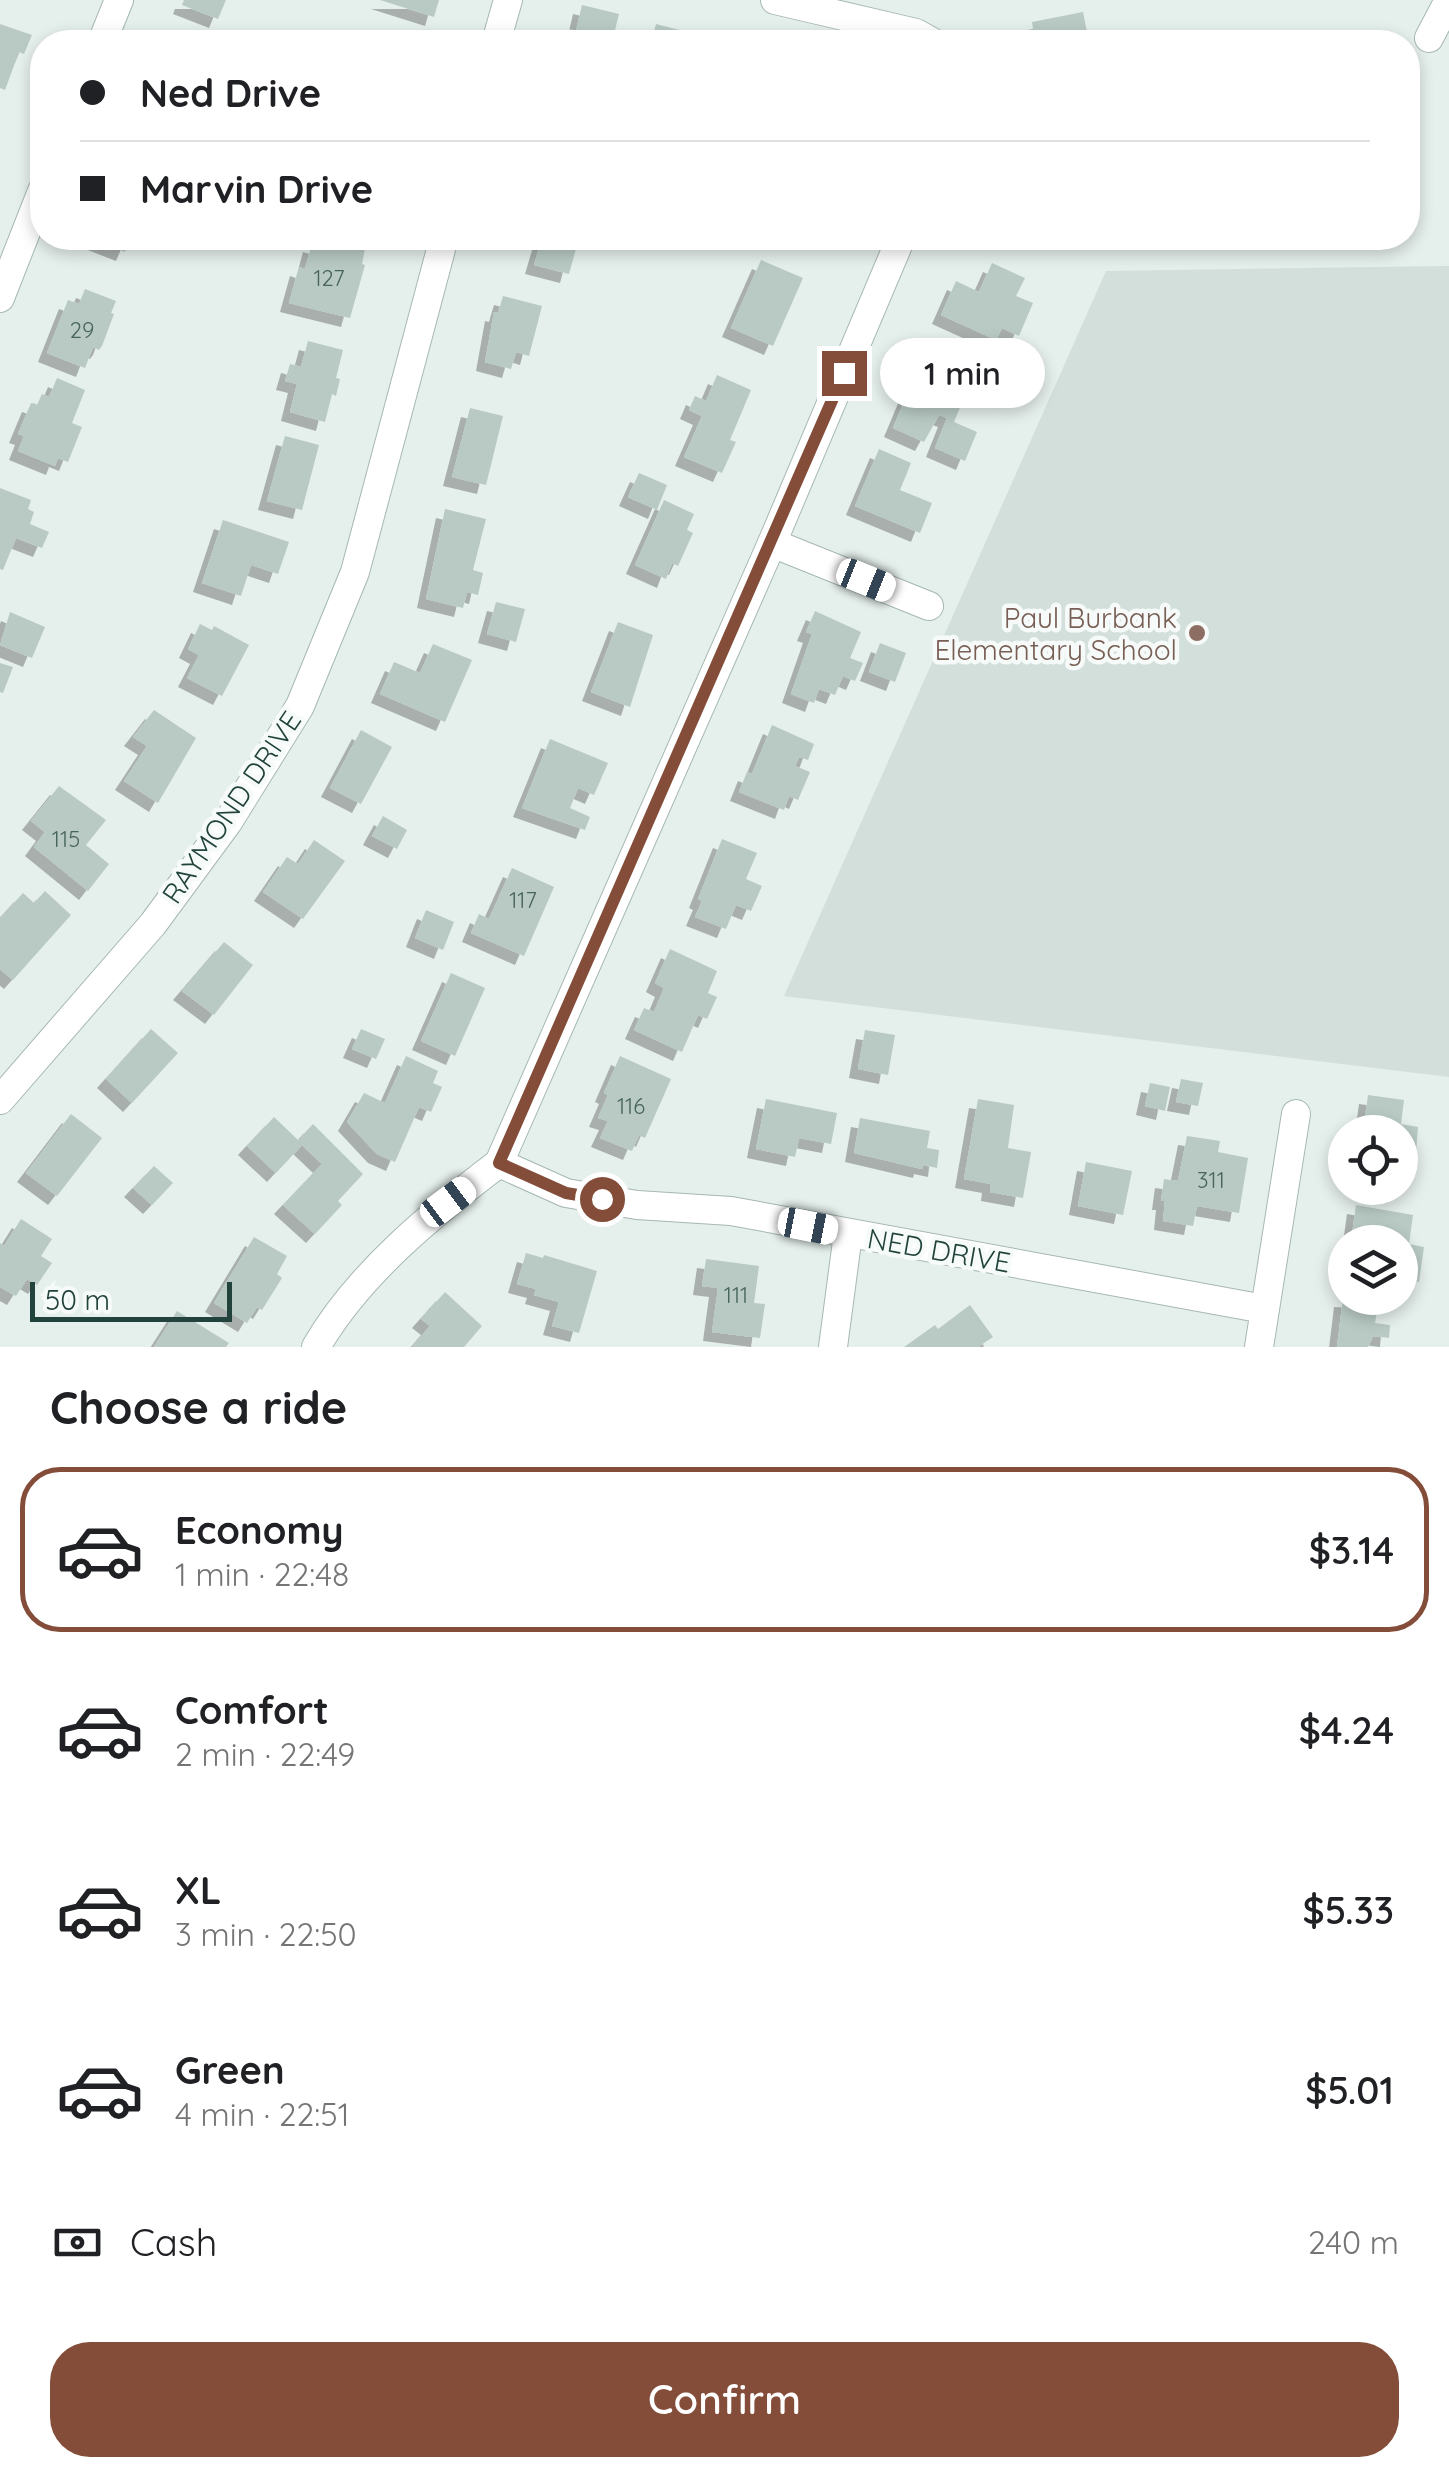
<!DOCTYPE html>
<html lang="en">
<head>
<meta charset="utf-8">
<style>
  :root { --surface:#fff; --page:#f2f2f2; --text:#202124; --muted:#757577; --line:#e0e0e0; --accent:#844d39 }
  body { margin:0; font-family:Quicksand,sans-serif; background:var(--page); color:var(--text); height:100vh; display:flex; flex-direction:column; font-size:38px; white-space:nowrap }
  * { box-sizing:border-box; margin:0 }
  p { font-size:32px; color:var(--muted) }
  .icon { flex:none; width:55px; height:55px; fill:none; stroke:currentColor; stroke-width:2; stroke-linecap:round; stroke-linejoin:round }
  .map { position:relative; height:1347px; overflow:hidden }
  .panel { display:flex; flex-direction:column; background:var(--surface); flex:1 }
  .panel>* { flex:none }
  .guide { position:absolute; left:30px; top:30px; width:1390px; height:220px; border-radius:40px; box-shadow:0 5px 15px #0003; display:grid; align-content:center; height:220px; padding:0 50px; background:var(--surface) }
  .buttons { position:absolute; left:1328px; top:1115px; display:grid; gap:20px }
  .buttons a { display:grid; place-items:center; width:90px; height:90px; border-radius:50%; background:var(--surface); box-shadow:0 5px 15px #0003; font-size:50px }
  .scale { position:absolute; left:30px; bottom:25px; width:202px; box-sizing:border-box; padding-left:10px; border:5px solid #21433b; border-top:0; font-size:28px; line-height:35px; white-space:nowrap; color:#21433b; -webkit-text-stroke:8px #f6fbf9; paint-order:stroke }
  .end { position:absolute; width:45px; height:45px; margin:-22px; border:12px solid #844d39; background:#fff; box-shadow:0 0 0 5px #fff }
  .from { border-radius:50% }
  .bubble { position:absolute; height:70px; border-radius:35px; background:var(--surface); box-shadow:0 5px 15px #0003; font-size:32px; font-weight:600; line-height:70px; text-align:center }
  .car { position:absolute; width:30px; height:60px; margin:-30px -15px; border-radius:12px; box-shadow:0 0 8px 2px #0007; background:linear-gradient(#fff 24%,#345 0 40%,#fff 0 76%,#345 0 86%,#fff 0) }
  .guide b { display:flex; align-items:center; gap:35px; height:95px; font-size:38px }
  .guide b+b { border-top:2px solid var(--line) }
  .guide i { width:25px; height:25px; background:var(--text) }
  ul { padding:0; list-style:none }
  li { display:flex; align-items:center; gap:30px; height:165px; margin:0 20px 15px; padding:0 30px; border:5px solid transparent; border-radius:40px }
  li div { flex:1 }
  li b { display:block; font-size:38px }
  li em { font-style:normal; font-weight:600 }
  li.selected { border-color:var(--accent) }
  li>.icon { width:90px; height:90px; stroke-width:1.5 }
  h2 { padding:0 50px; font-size:45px; line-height:120px }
  .pay { display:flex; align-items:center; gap:25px; height:110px; padding:0 50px; font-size:38px }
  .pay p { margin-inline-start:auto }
  .action { display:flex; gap:20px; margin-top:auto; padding:20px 50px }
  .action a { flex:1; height:115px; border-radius:40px; background:var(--accent); color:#fff; font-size:40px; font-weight:600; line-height:115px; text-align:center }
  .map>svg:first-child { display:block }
  .built { fill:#d2dfda }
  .building { fill:#b9cac4; filter:url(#shadow) }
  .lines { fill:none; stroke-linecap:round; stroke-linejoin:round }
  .minor-casing { stroke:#a6b8b3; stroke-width:30 }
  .minor { stroke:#fff; stroke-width:28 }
  .route { stroke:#844d39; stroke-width:12 }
  .education-dot { fill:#8d6e63; stroke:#f6fbf9; stroke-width:4 }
  .labels { text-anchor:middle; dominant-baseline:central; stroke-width:9; stroke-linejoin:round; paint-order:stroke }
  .number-label { font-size:22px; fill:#47655d }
  .education-label { font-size:28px; fill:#785e54; stroke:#f6fbf9; text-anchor:end }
  .street-label { font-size:28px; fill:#21433b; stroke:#f6fbf9 }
</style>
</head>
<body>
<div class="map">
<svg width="1449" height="1347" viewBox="0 0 1449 1347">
  <defs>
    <filter id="shadow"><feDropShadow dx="-9" dy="9" stdDeviation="0" flood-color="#0004"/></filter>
  </defs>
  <rect width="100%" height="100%" fill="#e5efeb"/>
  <path class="built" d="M 1449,266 L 1449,1077 L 784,996 L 1106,271 Z"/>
  <g class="building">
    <path d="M 184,0 L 226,0 L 218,19 L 182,5 Z"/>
    <path d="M 380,0 L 439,0 L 434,17 Z"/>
    <path d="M 582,5 L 619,14 L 612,42 L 573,42 L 568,39 L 570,29 L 576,31 Z"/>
    <path d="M 1083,12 L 1089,42 L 1035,42 L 1032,22 Z"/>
    <path d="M 0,24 L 32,35 L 24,54 L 19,52 L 5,90 L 0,88 Z"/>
    <path d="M 656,24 L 687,32 L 685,42 L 651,42 Z"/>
    <path d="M 89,238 L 131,238 L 125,252 Z"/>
    <path d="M 542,238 L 579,238 L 569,274 L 534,265 Z"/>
    <path d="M 329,239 L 365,249 L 362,264 L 365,265 L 350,318 L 289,303 L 299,267 L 305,269 L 312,243 L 326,247 Z"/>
    <path d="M 761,260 L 803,278 L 773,346 L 731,328 Z"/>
    <path d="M 992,263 L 1025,278 L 1016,296 L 1033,303 L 1019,336 L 1002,328 L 996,340 L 941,315 L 956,281 L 979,292 Z"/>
    <path d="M 85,289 L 116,301 L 111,313 L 114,314 L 102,346 L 99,350 L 93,347 L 85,368 L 47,353 L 68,300 L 79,304 Z"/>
    <path d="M 503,296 L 542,306 L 529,356 L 516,352 L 511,369 L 485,362 L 494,312 L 498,313 Z"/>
    <path d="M 308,341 L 343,350 L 336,378 L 340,379 L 336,396 L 332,394 L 325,422 L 290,412 L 297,384 L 285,381 L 290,364 L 301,367 Z"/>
    <path d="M 926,349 L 958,362 L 945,393 L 963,400 L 954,422 L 977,432 L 965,461 L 935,448 L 947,418 L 939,415 L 924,442 L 893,428 Z"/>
    <path d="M 717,375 L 751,390 L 730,440 L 736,442 L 722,473 L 684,457 L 702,416 L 689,410 L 695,396 L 706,401 Z"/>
    <path d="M 57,378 L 85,390 L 72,423 L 82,427 L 68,462 L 58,458 L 55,466 L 18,451 L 24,436 L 18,434 L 31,403 L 37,405 L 42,394 L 49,397 Z"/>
    <path d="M 470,408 L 503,416 L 486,485 L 452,477 Z"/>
    <path d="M 285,436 L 319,445 L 302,510 L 267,501 Z"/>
    <path d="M 879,449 L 911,463 L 900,490 L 932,503 L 920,533 L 855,506 Z"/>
    <path d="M 639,473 L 667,485 L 657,510 L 628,497 Z"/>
    <path d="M 0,488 L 31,500 L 28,509 L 34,512 L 30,524 L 49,532 L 42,548 L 16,538 L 3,570 L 0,569 Z"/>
    <path d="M 664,500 L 694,514 L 687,530 L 693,533 L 678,566 L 672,563 L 666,579 L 635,565 Z"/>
    <path d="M 445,509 L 486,519 L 473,570 L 483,573 L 478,595 L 467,592 L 463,608 L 426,599 Z"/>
    <path d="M 223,520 L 289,542 L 278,574 L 251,565 L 241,596 L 202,583 Z"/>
    <path d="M 496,602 L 525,609 L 516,642 L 487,634 Z"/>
    <path d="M 815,611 L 861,632 L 850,658 L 863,663 L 855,681 L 843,676 L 835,695 L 819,689 L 814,703 L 791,694 L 812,634 L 806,632 Z"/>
    <path d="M 10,612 L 45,627 L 32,658 L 0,645 Z"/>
    <path d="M 618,622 L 653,635 L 630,707 L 591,692 Z"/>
    <path d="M 200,624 L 212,630 L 214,626 L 249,645 L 222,696 L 187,678 L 199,655 L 188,649 Z"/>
    <path d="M 880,643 L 906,653 L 895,682 L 869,672 Z"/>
    <path d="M 433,644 L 472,660 L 445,722 L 380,694 L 394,662 L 420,673 Z"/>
    <path d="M 0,663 L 13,667 L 3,693 L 0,692 Z"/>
    <path d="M 154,710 L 196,738 L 158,803 L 124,781 L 147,746 L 133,737 Z"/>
    <path d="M 772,725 L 814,744 L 808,760 L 799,757 L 795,766 L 810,772 L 798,800 L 789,796 L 784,810 L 739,792 L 747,772 L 752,774 Z"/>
    <path d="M 361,730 L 392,747 L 361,804 L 330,788 Z"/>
    <path d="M 550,739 L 608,763 L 594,795 L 578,788 L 570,808 L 590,817 L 585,830 L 522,808 Z"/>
    <path d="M 59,786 L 106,820 L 86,845 L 109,864 L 88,891 L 34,847 L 45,832 L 31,821 Z"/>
    <path d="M 383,816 L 407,830 L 397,849 L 372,836 Z"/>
    <path d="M 722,839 L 757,853 L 746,879 L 762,886 L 751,911 L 736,905 L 726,929 L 695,917 L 702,901 L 698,899 Z"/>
    <path d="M 314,840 L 345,861 L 303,919 L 263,892 L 287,857 L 298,864 Z"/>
    <path d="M 512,868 L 554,887 L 524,956 L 471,933 L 479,914 L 489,919 Z"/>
    <path d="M 45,891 L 71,915 L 13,980 L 0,969 L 0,918 L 23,893 L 34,903 Z"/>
    <path d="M 426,910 L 454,922 L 443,950 L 415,938 Z"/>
    <path d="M 224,942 L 253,965 L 214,1015 L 182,991 Z"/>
    <path d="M 670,949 L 717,971 L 708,993 L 717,997 L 707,1019 L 698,1015 L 682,1052 L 634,1030 L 644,1008 L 654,1012 L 664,988 L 655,983 Z"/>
    <path d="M 451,973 L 485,988 L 455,1056 L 421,1041 Z"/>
    <path d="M 151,1029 L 178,1053 L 132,1103 L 106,1079 Z"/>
    <path d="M 361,1029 L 385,1039 L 376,1059 L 352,1049 Z"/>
    <path d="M 865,1030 L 895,1035 L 888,1075 L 858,1069 Z"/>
    <path d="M 406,1056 L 438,1071 L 433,1083 L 442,1087 L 431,1112 L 419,1107 L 395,1162 L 377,1154 L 347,1122 L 364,1093 L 385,1103 Z"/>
    <path d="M 620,1056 L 671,1079 L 645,1138 L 639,1135 L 632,1151 L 600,1138 L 608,1121 L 598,1118 L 608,1095 L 604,1093 Z"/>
    <path d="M 1181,1079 L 1203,1083 L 1198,1106 L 1176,1102 Z"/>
    <path d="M 1150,1083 L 1170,1087 L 1165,1111 L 1145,1106 Z"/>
    <path d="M 1368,1095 L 1404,1100 L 1401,1124 L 1418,1127 L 1414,1179 L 1400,1178 L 1400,1132 L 1363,1132 Z"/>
    <path d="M 766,1099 L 837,1113 L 831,1144 L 799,1138 L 795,1157 L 756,1149 Z"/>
    <path d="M 978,1099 L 1014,1105 L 1008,1148 L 1031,1152 L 1023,1198 L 990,1192 L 991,1184 L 964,1179 Z"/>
    <path d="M 71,1114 L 102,1138 L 57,1196 L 26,1173 Z"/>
    <path d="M 274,1117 L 298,1140 L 313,1124 L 363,1174 L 338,1201 L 342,1205 L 315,1234 L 283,1205 L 322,1164 L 302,1145 L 276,1173 L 247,1146 Z"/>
    <path d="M 860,1118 L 930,1131 L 927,1148 L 939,1150 L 937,1168 L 923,1165 L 922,1169 L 854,1153 Z"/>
    <path d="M 1187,1136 L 1220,1141 L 1218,1152 L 1248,1158 L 1239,1213 L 1197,1206 L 1193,1226 L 1163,1221 L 1165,1201 L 1161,1201 L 1164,1179 L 1178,1181 Z"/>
    <path d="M 1086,1162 L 1132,1171 L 1123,1215 L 1078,1206 Z"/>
    <path d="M 154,1166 L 173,1183 L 152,1205 L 133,1188 Z"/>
    <path d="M 1356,1205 L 1413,1215 L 1409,1244 L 1424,1247 L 1419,1282 L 1400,1279 L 1400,1242 L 1351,1241 Z"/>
    <path d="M 21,1219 L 52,1239 L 41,1256 L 52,1263 L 37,1285 L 27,1279 L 16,1296 L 0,1287 L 0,1243 L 4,1246 Z"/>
    <path d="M 254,1237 L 287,1256 L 277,1274 L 282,1278 L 262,1310 L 257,1307 L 247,1323 L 214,1303 Z"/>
    <path d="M 526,1253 L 543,1258 L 544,1255 L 597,1271 L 579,1333 L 552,1326 L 559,1302 L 534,1295 L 536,1289 L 517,1284 Z"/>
    <path d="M 706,1259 L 759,1266 L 754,1303 L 765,1304 L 760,1338 L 712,1332 L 718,1288 L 702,1286 Z"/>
    <path d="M 445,1292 L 482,1326 L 464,1347 L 412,1347 L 430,1326 L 421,1319 Z"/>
    <path d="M 1343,1298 L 1379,1300 L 1375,1323 L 1390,1325 L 1389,1338 L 1373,1336 L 1368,1347 L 1337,1347 Z"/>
    <path d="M 970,1305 L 993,1337 L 978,1347 L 904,1347 L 935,1325 L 938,1329 Z"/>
    <path d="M 177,1311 L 229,1343 L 226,1347 L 154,1347 Z"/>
  </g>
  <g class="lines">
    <defs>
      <g id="minor">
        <path d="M 775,0 L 916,33 L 932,42"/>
        <path d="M 1429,38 L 1449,0"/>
        <path d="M 102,42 L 119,0"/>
        <path d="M 496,42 L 508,0"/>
        <path d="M 0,298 L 42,191"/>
        <path d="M 772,543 L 929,606"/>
        <path d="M 0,1100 L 153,924 L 228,822 L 300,706 L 355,572 L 444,238"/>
        <path d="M 499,1163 L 566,1193 L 637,1205 L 731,1211 L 1264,1309"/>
        <path d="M 316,1347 C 358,1274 433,1213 499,1163 L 772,543 L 901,238"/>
        <path d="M 833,1347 L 848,1234"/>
        <path d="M 1259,1347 L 1296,1114"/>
      </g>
    </defs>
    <use href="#minor" class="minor-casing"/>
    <use href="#minor" class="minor"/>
  </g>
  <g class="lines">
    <path class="route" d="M 602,1199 L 566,1193 L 499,1163 L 844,373"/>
  </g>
  <circle class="education-dot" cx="1197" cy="633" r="10"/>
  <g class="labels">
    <g class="number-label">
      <text x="329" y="278">127</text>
      <text x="82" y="330">29</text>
      <text x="66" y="839">115</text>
      <text x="523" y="900">117</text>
      <text x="631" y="1106">116</text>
      <text x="1211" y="1180">311</text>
      <text x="736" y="1295">111</text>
    </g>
    <g class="education-label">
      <text x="1177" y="617">Paul Burbank<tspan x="1177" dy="32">Elementary School</tspan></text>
    </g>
    <g class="street-label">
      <text transform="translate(231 807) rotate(-56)">RAYMOND DRIVE</text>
      <text transform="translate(939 1250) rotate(10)">NED DRIVE</text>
    </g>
  </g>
</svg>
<div class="buttons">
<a><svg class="icon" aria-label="locate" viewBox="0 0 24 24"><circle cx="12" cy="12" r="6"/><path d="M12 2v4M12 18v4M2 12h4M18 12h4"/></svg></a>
<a><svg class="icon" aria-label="layers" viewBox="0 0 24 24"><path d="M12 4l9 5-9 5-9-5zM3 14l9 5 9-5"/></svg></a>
</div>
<div class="scale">50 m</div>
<i class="end from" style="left:602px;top:1199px"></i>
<i class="end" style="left:844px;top:373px"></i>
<div class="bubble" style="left:880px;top:338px;width:165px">1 min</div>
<i class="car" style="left:866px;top:580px;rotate:112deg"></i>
<i class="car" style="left:448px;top:1202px;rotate:53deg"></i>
<i class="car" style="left:808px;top:1226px;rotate:101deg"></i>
<div class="guide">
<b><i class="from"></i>Ned Drive</b>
<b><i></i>Marvin Drive</b>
</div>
</div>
<section class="panel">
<h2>Choose a ride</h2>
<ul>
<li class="selected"><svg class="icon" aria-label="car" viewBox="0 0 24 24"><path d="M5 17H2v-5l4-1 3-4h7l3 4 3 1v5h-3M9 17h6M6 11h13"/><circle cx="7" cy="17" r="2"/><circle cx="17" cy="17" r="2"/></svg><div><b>Economy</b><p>1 min · 22:48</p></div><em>$3.14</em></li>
<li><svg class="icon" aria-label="car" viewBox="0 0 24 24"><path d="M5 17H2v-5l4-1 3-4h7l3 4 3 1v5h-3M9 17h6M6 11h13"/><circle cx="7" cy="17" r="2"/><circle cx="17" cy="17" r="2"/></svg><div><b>Comfort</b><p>2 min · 22:49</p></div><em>$4.24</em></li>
<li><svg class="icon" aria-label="car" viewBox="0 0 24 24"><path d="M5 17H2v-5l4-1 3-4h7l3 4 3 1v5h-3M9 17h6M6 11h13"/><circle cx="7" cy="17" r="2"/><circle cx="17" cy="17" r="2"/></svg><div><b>XL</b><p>3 min · 22:50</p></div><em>$5.33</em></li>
<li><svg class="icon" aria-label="car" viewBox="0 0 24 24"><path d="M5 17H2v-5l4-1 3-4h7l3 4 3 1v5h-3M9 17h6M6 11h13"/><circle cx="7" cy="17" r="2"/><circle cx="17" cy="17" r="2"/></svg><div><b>Green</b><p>4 min · 22:51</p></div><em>$5.01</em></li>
</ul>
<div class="pay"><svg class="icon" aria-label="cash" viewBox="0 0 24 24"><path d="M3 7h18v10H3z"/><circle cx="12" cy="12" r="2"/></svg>Cash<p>240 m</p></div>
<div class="action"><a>Confirm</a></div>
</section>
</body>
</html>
